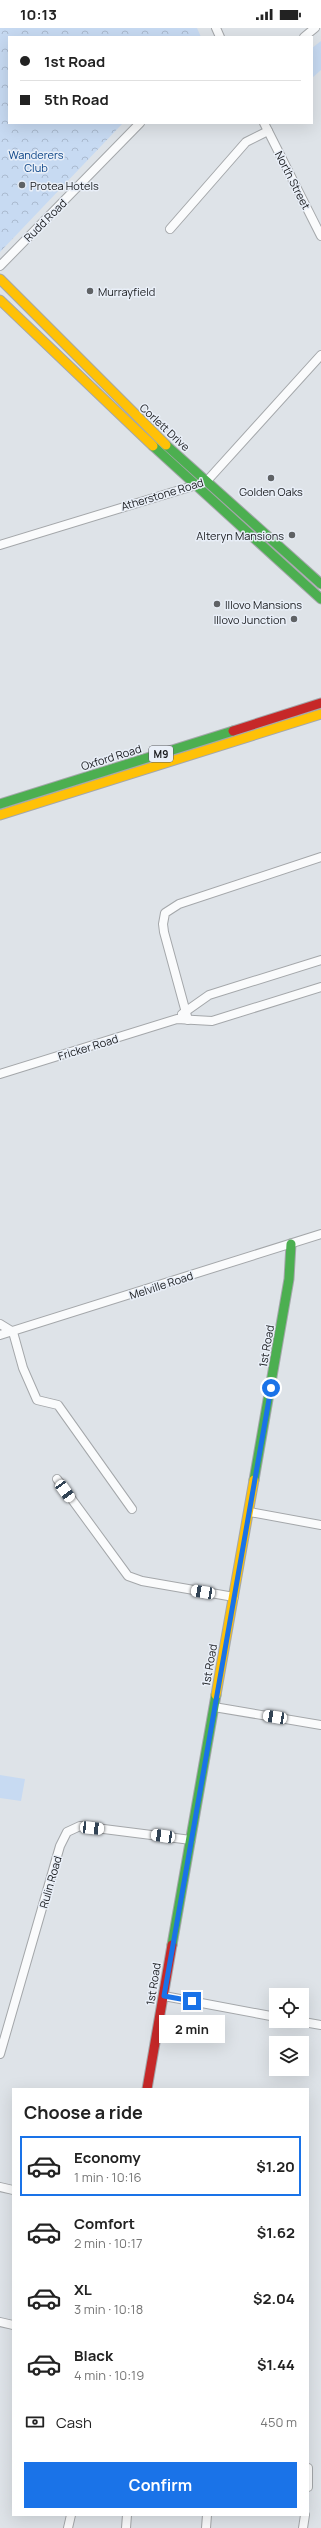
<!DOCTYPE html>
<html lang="en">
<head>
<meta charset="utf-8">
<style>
  :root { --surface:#fff; --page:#f2f2f2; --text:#222; --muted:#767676; --line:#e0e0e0; --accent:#1a73e8 }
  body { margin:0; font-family:Manrope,sans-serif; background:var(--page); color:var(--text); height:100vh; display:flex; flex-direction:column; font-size:15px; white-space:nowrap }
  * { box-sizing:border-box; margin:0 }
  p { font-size:13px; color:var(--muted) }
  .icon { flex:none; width:22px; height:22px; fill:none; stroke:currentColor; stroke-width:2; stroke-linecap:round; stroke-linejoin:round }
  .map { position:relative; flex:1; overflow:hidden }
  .drawer { position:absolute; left:12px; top:2060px; width:297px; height:428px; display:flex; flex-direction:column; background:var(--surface); border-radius:0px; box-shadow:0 4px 16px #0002 }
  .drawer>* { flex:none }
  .top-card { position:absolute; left:8px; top:8px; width:305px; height:88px; border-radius:0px; box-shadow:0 4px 16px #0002; display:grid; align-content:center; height:88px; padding:0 12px; background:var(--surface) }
  .buttons { position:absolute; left:269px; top:1960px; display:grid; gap:8px }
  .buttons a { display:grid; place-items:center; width:40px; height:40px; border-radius:0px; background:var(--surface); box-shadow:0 4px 16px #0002; font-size:20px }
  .end { position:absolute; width:18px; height:18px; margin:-9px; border:5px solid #1a73e8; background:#fff; box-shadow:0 0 0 2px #fff }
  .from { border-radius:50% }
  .bubble { position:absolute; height:28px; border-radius:0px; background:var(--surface); box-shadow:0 4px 16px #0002; font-size:13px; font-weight:700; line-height:28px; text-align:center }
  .car { position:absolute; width:12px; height:24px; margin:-12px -6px; border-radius:5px; box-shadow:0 0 3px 1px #0007; background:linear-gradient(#fff 24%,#345 0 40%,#fff 0 76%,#345 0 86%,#fff 0) }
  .top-card b { display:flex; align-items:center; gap:14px; height:38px; font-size:15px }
  .top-card b+b { border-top:1px solid var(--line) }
  .top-card i { width:10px; height:10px; background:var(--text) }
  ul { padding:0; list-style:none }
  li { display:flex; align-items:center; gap:12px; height:60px; margin:0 8px 6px; padding:0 4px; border:2px solid transparent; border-radius:0px }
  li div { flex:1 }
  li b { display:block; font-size:15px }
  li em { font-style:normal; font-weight:700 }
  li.active { border-color:var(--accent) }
  li>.icon { width:36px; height:36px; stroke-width:1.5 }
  h2 { padding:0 12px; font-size:18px; line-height:48px }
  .pay { display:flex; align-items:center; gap:10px; height:44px; padding:0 12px; font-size:15px }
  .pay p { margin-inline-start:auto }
  .button { display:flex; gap:8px; margin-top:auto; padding:8px 12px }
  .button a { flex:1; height:46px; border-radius:0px; background:var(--accent); color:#fff; font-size:16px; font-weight:700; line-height:46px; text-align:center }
  .status { display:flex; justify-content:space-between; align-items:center; height:28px; padding:0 20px; background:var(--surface); direction:ltr }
  .status svg { height:11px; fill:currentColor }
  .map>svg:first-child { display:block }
  .green { fill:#c7daf2 }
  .park { fill:url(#park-crowns) }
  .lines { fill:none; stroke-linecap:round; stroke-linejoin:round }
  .street-casing { stroke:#a4a7aa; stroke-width:10 }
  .fast-casing { stroke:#a4a7aa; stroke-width:11 }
  .slow-casing { stroke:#a4a7aa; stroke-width:11 }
  .jam-casing { stroke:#a4a7aa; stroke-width:11 }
  .street { stroke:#fafbfc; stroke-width:8 }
  .fast { stroke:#4caf50; stroke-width:9 }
  .slow { stroke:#ffc107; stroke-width:9 }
  .jam { stroke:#c62828; stroke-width:9 }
  .route { stroke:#1a73e8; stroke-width:5 }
  .poi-dot { fill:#5f6265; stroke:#e9eff8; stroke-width:1.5 }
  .labels { text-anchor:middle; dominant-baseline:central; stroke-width:3; stroke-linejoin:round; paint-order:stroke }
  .shield { fill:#e9eff8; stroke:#585b60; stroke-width:1 }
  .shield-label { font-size:10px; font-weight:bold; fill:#1a1c1f }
  .park-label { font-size:11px; fill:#0a4386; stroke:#e9eff8 }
  .street-label { font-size:11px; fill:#1a1c1f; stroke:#e9eff8 }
  .poi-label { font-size:11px; fill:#1a1c1f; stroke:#e9eff8; text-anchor:start }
</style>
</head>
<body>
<div class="status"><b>10:13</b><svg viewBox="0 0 49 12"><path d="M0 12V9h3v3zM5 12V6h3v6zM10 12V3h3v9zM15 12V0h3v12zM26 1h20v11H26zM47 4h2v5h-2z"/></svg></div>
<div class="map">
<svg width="321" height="2500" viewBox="0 0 321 2500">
  <defs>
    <pattern id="park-crowns" width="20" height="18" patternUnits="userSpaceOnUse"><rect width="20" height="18" fill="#c7daf2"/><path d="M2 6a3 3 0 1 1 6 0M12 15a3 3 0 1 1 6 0" fill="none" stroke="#aabacf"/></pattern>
  </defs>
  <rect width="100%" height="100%" fill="#dee3e8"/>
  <g class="green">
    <path d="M 321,13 L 321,42 L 312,50 L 312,20 Z"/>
    <path d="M 0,1747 L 25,1751 L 21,1773 L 0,1770 Z"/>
  </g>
  <path class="park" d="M 0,0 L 197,0 L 201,9 L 9,9 L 9,95 L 123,95 L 0,224 Z"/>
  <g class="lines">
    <defs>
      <g id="street">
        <path d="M 216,0 L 220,9"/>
        <path d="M 304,9 L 315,0"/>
        <path d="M 264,95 L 321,208"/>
        <path d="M 170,201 L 246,114 L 268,103"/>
        <path d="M 0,238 L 140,95"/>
        <path d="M 0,517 L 206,454 L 321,327"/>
        <path d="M 182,986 L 209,967 L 321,932"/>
        <path d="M 188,992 L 164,904 L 163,896 L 165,885 L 179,876 L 321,829"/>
        <path d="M 0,1046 L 177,991 L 212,993 L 321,959"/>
        <path d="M 0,1296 L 13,1304 L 23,1340 L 37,1372 L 58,1377 L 132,1481"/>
        <path d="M 0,1307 L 321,1206"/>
        <path d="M 57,1451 L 128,1548 L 142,1553 L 234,1569"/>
        <path d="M 250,1484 L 321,1497"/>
        <path d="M 214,1679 L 321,1697"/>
        <path d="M 164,1968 L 276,1989"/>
        <path d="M 298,1993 L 321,1997"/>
        <path d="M 0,2026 L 60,1818 L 67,1804 L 80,1798 L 191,1812"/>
        <path d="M 0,2159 L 13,2162"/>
        <path d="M 0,2294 L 13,2297"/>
        <path d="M 308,2440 L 308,2459"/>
        <path d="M 68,2500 L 71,2487"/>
        <path d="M 126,2500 L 127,2487"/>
        <path d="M 206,2500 L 207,2487"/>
        <path d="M 303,2500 L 305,2487"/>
      </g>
      <g id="fast">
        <path d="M 166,417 L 321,556"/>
        <path d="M 153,418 L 321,571"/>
        <path d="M 0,776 L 233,703"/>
        <path d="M 254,1452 L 289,1251 L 291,1216"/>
        <path d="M 172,1917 L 216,1667"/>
      </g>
      <g id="slow">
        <path d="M 0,251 L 166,417"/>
        <path d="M 0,272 L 153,418"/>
        <path d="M 0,787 L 321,686"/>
        <path d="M 216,1667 L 254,1452"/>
      </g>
      <g id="jam">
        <path d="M 233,703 L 321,675"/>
        <path d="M 147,2061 L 172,1917"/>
      </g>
    </defs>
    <use href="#street" class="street-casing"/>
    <use href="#fast" class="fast-casing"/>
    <use href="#slow" class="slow-casing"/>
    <use href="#jam" class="jam-casing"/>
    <use href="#street" class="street"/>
    <use href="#fast" class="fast"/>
    <use href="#slow" class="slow"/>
    <use href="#jam" class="jam"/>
  </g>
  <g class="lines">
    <path class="route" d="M 192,1973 L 164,1968 L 271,1360"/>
  </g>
  <g class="poi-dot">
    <circle cx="22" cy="157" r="4"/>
    <circle cx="90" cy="263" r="4"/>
    <circle cx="271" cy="450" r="4"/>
    <circle cx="292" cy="507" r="4"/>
    <circle cx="217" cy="576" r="4"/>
    <circle cx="294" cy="591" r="4"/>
  </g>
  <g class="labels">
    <rect class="shield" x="149" y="718" width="24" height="16" rx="3"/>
    <g class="shield-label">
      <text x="161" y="726">M9</text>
    </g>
    <g class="park-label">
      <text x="36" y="126">Wanderers<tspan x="36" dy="13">Club</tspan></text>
    </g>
    <g class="street-label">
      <text transform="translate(293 152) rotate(63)">North Street</text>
      <text transform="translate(45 192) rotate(-45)">Rudd Road</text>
      <text transform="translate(165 399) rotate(43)">Corlett Drive</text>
      <text transform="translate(162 466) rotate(-17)">Atherstone Road</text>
      <text transform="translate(111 729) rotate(-17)">Oxford Road</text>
      <text transform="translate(88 1019) rotate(-17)">Fricker Road</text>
      <text transform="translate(161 1257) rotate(-18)">Melville Road</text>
      <text transform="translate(266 1318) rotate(-80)">1st Road</text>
      <text transform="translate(209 1637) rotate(-80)">1st Road</text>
      <text transform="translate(50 1854) rotate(-74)">Rulin Road</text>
      <text transform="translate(153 1956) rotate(-81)">1st Road</text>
    </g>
    <g class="poi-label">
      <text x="30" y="157">Protea Hotels</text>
      <text x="98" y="263">Murrayfield</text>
      <text x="271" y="463" text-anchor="middle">Golden Oaks</text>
      <text x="284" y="507" text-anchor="end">Alteryn Mansions</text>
      <text x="225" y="576">Illovo Mansions</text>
      <text x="286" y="591" text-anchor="end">Illovo Junction</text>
    </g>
  </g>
</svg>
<div class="buttons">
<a><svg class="icon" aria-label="locate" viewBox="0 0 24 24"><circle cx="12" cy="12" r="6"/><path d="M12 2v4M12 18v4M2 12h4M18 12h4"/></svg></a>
<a><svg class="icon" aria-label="layers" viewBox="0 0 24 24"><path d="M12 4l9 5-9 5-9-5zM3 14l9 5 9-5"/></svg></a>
</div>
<i class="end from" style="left:271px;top:1360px"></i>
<i class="end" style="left:192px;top:1973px"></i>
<div class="bubble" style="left:159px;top:1987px;width:66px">2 min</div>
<i class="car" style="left:65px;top:1463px;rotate:144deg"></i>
<i class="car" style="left:203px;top:1564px;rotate:280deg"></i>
<i class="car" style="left:275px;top:1689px;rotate:279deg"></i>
<i class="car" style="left:92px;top:1800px;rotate:96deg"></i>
<i class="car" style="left:163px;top:1808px;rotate:278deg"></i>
<div class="top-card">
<b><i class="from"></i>1st Road</b>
<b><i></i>5th Road</b>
</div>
<section class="drawer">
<h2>Choose a ride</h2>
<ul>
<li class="active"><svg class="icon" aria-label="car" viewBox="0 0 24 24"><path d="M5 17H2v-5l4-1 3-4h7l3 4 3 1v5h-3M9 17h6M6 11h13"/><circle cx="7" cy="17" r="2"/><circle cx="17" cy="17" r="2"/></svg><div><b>Economy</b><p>1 min · 10:16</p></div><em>$1.20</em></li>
<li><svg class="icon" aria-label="car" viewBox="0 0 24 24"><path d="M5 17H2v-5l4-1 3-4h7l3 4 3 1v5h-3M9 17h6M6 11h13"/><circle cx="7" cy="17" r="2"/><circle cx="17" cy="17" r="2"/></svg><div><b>Comfort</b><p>2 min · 10:17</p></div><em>$1.62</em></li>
<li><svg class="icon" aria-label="car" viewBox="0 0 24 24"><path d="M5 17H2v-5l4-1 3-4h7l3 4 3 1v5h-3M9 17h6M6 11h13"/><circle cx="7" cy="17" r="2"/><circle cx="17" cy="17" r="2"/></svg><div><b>XL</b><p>3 min · 10:18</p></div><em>$2.04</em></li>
<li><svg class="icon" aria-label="car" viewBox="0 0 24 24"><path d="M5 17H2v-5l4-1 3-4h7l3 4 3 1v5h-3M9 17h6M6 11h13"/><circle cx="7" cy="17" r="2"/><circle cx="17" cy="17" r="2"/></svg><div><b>Black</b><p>4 min · 10:19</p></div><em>$1.44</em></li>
</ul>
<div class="pay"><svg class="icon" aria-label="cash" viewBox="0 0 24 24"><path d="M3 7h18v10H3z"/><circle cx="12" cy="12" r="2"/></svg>Cash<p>450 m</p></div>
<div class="button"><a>Confirm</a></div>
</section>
</div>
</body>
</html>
